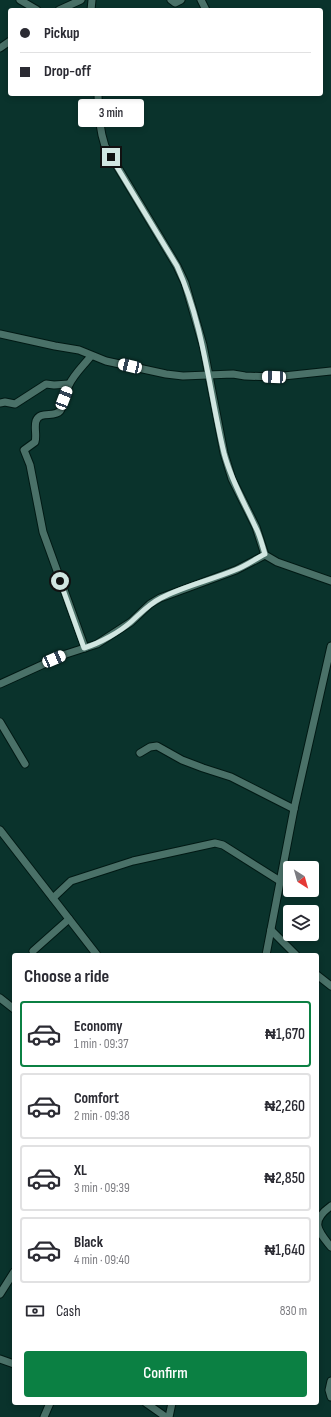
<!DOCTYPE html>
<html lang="en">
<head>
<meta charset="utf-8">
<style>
  :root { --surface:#fff; --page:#f7f7f7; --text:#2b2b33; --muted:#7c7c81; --line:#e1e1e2; --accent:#0b8043 }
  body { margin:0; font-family:"Sofia Sans Condensed",sans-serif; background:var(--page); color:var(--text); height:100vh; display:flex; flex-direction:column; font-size:15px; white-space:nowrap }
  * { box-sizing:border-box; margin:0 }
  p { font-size:13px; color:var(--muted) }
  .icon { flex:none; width:22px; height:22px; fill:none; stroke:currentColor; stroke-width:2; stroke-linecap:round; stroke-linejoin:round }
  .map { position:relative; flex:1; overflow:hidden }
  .side { position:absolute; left:12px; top:953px; width:307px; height:452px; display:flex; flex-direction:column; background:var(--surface); border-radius:4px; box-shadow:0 2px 6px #0003 }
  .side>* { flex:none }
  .hud { position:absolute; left:8px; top:8px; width:315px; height:88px; border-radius:4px; box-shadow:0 2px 6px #0003; display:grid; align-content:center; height:88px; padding:0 12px; background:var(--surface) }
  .needle { width:26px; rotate:143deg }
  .buttons { position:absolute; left:283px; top:861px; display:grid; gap:8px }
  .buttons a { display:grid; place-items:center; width:36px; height:36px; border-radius:4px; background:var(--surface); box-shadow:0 2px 6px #0003; font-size:20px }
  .end { position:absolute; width:18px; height:18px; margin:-9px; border:5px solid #d1e6e1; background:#111; box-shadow:0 0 0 2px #111 }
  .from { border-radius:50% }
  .bubble { position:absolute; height:28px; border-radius:4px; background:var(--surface); box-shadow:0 2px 6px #0003; font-size:13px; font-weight:600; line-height:28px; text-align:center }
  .car { position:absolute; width:12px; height:24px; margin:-12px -6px; border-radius:5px; box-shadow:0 0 3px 1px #0007; background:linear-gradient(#fff 24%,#345 0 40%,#fff 0 76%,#345 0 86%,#fff 0) }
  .hud b { display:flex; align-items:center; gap:14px; height:38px; font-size:15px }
  .hud b+b { border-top:1px solid var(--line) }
  .hud i { width:10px; height:10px; background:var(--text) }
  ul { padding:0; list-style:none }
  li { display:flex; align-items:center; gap:12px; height:66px; margin:0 8px 6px; padding:0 4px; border:2px solid var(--line); border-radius:4px }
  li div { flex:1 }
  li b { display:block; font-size:15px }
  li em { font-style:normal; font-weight:600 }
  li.on { border-color:var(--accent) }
  li>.icon { width:36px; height:36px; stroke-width:1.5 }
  h2 { padding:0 12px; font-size:18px; line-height:48px }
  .pay { display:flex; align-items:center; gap:10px; height:44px; padding:0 12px; font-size:15px }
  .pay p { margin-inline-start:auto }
  .button { display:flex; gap:8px; margin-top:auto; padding:8px 12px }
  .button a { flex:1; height:46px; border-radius:4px; background:var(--accent); color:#fff; font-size:16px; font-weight:600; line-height:46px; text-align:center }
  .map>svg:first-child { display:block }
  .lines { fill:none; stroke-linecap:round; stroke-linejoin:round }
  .minor-casing { stroke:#001914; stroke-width:9 }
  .minor { stroke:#4a7168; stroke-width:7 }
  .route { stroke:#d1e6e1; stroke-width:5 }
</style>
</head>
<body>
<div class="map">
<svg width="331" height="1417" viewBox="0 0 331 1417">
  <rect width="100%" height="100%" fill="#0a332c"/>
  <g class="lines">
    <defs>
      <g id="minor">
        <path d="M 20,0 L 37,10"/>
        <path d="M 171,0 L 175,3 L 181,0"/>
        <path d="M 201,0 L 206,10"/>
        <path d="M 59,10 L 81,0"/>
        <path d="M 91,10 L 92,0"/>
        <path d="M 0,48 L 10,41"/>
        <path d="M 98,94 C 98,112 99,128 105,146 L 177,266 L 185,283 L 192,307 L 203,345 L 224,453 L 232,479 L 256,527 L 265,555 L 277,562 L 331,581"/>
        <path d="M 0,334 L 55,346 L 79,350 L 106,361 L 166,374 L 183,376 L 233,374 L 245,376 L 274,377 L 331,371"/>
        <path d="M 0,403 L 5,402 L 15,404 L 46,384 L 54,385 L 69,384"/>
        <path d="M 85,648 L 43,532 L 30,465 L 24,450 L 35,442 C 37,436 34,427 36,421 C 40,410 54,418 60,411 C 63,408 66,391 69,385 C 74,374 84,365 91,356"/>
        <path d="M 0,684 L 66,654 L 97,644 L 131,622 L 150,604 L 160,598 L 236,570 L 265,555"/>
        <path d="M 0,722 L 25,764"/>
        <path d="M 140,753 L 150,747 L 157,746 L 182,760 L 203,768 L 231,777 L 294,809"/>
        <path d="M 0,830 L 97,955"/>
        <path d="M 53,898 L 71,881 L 133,861 L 215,843 L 223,845 L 280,881"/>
        <path d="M 271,930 L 296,955"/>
        <path d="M 33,951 L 69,919"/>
        <path d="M 266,955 L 294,809 L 331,646"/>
        <path d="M 317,975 L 331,986"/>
        <path d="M 0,998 L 14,1009"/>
        <path d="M 331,1206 C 310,1221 317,1230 331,1247"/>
        <path d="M 0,1294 L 14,1272"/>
        <path d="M 0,1359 L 14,1364"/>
        <path d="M 331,1381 L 329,1390 L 331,1397"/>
        <path d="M 146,1403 L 166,1417"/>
        <path d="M 44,1417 L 50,1403"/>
        <path d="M 169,1417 L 172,1403"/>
      </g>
    </defs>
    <use href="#minor" class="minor-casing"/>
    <use href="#minor" class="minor"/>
  </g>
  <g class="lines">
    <path class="route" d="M 60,581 L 84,648 C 100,643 120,632 132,621 C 141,613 149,604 161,598 C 184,586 211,580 235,570 C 246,566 255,559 265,554 C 262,545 260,535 255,526 C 244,502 231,480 224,453 C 209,391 204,325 177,266 L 111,157"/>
  </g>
</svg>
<div class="buttons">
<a><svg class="needle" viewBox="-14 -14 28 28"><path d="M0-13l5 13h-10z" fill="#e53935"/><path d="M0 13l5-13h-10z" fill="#7c7c81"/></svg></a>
<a><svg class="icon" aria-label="layers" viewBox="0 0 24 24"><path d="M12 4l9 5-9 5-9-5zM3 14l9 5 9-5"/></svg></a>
</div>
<i class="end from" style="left:60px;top:581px"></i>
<i class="end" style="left:111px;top:157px"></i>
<div class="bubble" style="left:78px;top:99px;width:66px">3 min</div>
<i class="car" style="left:130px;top:366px;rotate:283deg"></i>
<i class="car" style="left:274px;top:377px;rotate:272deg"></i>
<i class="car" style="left:64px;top:398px;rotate:21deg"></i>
<i class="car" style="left:54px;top:659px;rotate:67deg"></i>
<div class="hud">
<b><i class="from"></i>Pickup</b>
<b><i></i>Drop-off</b>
</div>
<section class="side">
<h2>Choose a ride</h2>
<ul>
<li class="on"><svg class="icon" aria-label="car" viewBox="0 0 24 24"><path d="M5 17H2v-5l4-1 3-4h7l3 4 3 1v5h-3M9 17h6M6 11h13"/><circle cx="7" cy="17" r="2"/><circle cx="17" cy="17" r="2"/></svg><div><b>Economy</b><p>1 min · 09:37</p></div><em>₦1,670</em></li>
<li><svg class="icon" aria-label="car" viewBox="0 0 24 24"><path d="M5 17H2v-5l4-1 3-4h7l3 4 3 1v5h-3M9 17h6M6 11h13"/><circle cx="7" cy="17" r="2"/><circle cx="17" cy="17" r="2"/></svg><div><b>Comfort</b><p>2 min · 09:38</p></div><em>₦2,260</em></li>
<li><svg class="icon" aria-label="car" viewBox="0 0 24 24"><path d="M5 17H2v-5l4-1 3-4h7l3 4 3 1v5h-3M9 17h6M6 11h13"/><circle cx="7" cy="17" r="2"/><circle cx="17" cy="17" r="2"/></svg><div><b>XL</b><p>3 min · 09:39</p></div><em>₦2,850</em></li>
<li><svg class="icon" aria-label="car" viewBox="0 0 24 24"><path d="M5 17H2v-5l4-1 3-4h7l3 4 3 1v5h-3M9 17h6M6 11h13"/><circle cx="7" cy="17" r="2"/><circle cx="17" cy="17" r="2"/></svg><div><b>Black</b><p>4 min · 09:40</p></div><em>₦1,640</em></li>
</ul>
<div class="pay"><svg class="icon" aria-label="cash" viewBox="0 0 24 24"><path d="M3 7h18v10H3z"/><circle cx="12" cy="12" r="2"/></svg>Cash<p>830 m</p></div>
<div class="button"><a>Confirm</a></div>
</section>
</div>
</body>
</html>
